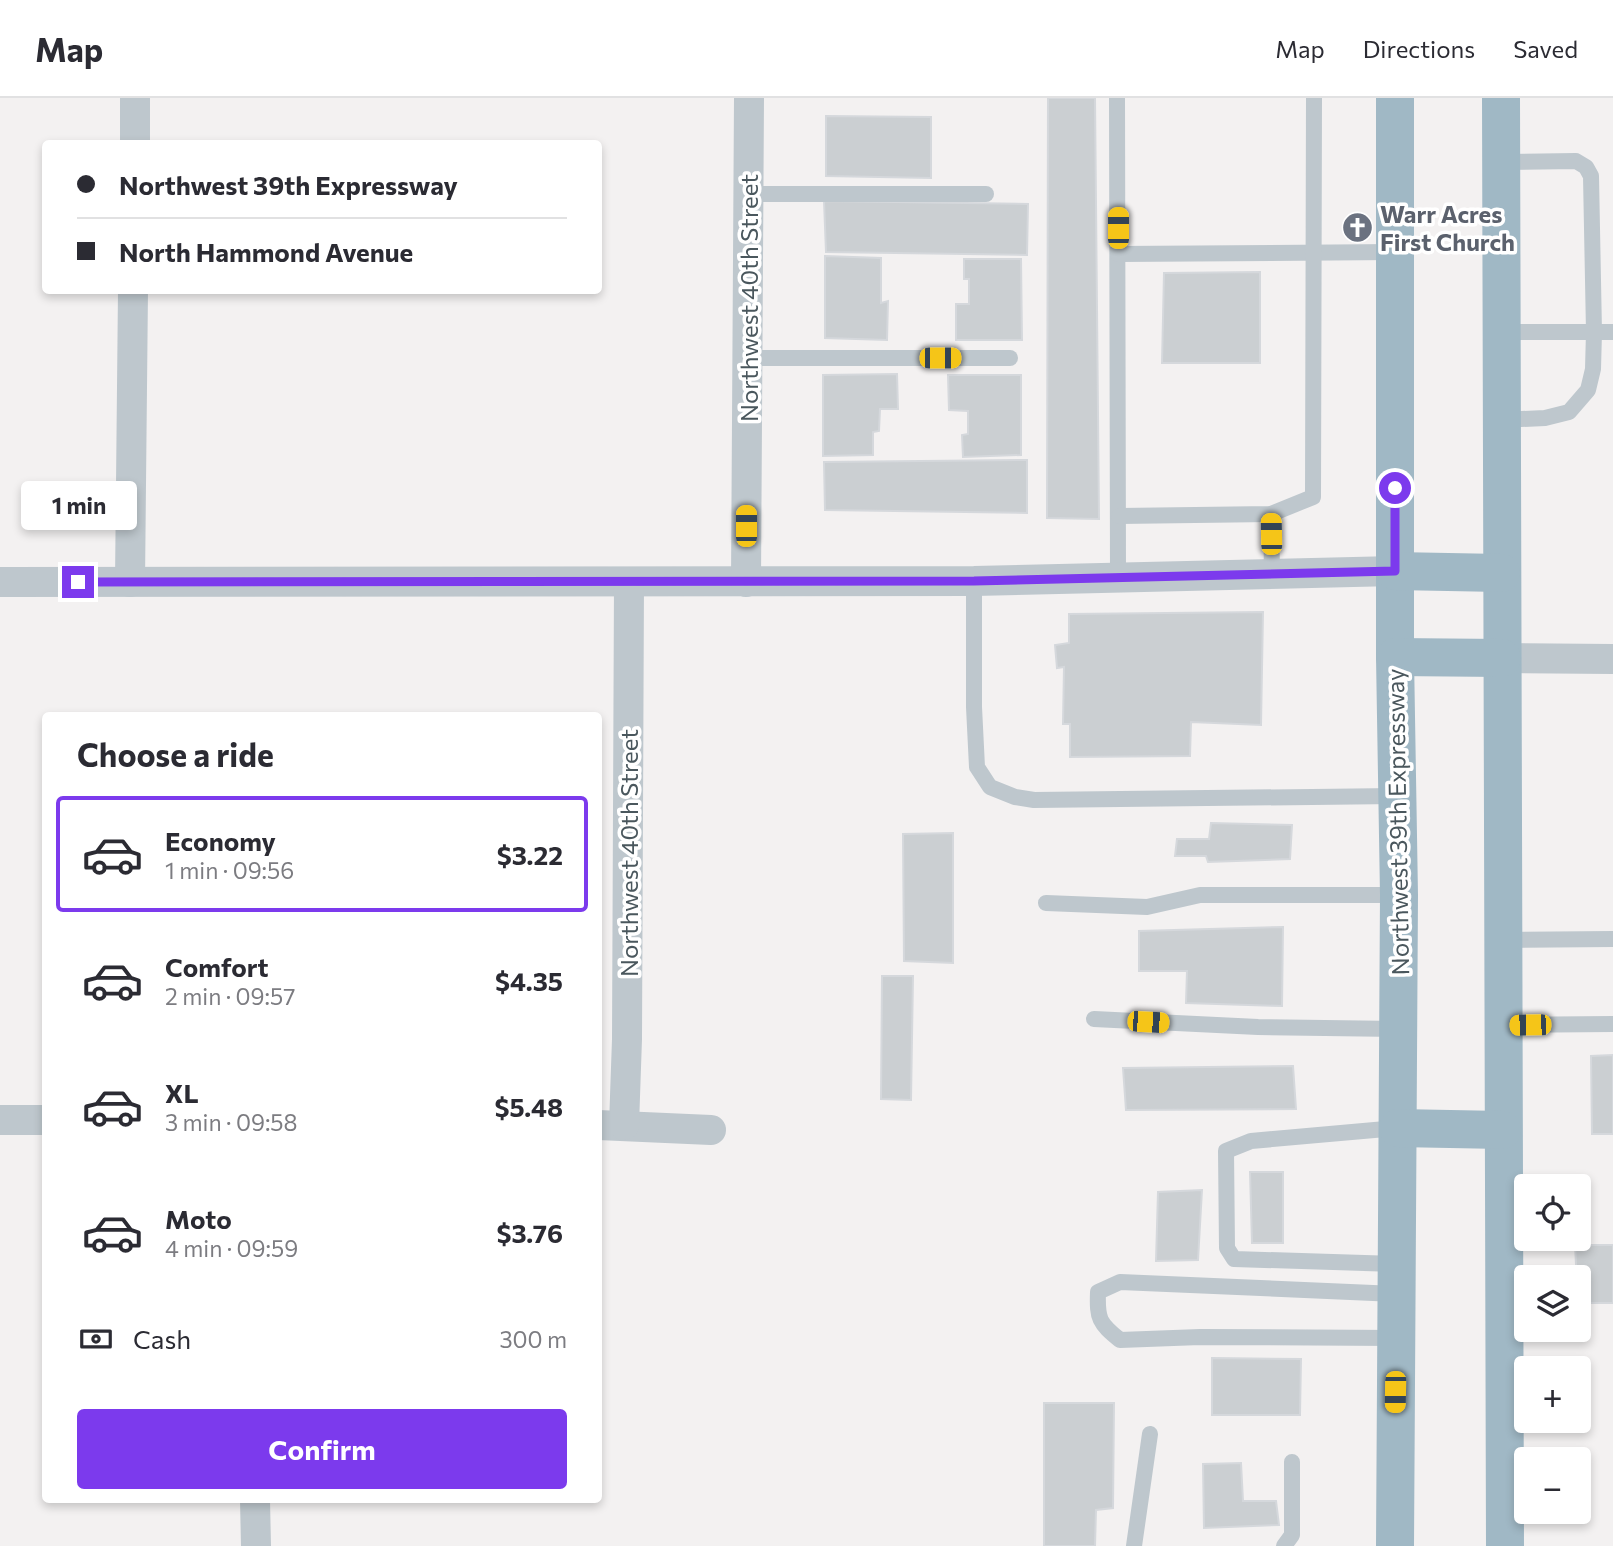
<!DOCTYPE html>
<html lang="en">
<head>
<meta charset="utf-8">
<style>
  :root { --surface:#fff; --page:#f2f2f3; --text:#2b2b33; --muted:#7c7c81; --line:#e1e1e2; --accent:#7c3aed }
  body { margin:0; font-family:Commissioner,sans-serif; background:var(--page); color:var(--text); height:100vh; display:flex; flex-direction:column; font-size:26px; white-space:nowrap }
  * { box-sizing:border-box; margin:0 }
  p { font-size:23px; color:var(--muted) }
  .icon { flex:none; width:38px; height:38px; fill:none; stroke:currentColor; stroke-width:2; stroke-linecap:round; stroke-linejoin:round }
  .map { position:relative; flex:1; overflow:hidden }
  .panel { position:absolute; left:42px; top:614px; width:560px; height:791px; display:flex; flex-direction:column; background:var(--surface); border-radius:7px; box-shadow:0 4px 10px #0003 }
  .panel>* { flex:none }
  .guide { position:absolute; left:42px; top:42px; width:560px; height:154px; border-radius:7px; box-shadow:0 4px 10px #0003; display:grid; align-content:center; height:154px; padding:0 35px; background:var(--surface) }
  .fabs { position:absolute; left:1514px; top:1076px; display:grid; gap:14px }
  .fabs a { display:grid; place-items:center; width:77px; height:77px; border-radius:7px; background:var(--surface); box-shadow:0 4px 10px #0003; font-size:35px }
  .end { position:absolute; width:32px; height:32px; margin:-16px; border:9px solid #7c3aed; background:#fff; box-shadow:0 0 0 4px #fff }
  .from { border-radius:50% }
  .bubble { position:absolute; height:49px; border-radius:7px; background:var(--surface); box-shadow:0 4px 10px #0003; font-size:23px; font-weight:700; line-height:49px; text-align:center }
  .car { position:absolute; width:21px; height:42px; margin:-21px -10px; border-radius:9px; box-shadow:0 0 5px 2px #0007; background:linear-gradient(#f5c518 24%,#345 0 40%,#f5c518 0 76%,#345 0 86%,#f5c518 0) }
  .guide b { display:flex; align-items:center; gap:24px; height:66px; font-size:26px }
  .guide b+b { border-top:2px solid var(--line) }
  .guide i { width:18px; height:18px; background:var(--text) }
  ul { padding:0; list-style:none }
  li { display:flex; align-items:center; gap:21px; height:116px; margin:0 14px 10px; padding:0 21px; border:4px solid transparent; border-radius:7px }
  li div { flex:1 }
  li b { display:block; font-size:26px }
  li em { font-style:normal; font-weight:700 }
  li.current { border-color:var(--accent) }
  li>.icon { width:63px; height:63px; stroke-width:1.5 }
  h2 { padding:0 35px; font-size:32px; line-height:84px }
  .pay { display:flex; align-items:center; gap:18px; height:77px; padding:0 35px; font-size:26px }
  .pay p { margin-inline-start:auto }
  .action { display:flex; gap:14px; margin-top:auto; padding:14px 35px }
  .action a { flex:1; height:80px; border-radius:7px; background:var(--accent); color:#fff; font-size:28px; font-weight:700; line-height:80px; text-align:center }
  header { display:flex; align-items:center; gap:42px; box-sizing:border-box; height:98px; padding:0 35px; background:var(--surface); border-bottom:2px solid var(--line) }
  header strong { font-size:33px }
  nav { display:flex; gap:38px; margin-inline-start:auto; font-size:24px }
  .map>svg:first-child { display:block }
  .building { fill:#cbcfd2; stroke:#d5d8dc; stroke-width:2 }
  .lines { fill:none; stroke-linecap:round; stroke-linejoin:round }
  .service { stroke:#bec7cd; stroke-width:16 }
  .minor { stroke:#bec7cd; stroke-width:30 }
  .trunk { stroke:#a0b8c5; stroke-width:38 }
  .route { stroke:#7c3aed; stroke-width:9 }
  .labels { text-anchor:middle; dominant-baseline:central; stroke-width:7; stroke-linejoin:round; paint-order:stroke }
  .worship-label { font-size:24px; font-weight:bold; fill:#5b616d; stroke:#fff; text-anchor:start }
  .street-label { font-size:24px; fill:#4a575d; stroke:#fff }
</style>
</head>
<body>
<header>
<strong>Map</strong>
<nav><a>Map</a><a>Directions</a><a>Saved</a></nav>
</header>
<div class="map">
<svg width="1613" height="1448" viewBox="0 0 1613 1448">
  <rect width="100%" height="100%" fill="#f3f1f1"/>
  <g class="building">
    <path d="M 1048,0 L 1095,0 L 1099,421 L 1047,420 Z"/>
    <path d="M 826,18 L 931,19 L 931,80 L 826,78 Z"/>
    <path d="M 824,103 L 1028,106 L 1027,157 L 826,154 Z"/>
    <path d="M 825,158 L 881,160 L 881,205 L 888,203 L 887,242 L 825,240 Z"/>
    <path d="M 964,161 L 1021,161 L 1022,242 L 956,242 L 956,206 L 969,206 L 969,181 L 964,181 Z"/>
    <path d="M 1260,174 L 1260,265 L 1162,265 L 1164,175 Z"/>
    <path d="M 897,276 L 898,311 L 880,311 L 879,333 L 873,334 L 873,357 L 823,358 L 823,277 Z"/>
    <path d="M 948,277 L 1021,277 L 1021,357 L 963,359 L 962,337 L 968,336 L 968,313 L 949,312 Z"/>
    <path d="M 1027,362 L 1027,415 L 825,412 L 824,364 Z"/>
    <path d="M 1263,514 L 1261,627 L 1191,624 L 1190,658 L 1070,659 L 1070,626 L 1063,626 L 1064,569 L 1057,570 L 1055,547 L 1069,545 L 1069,516 Z"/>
    <path d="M 1211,725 L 1292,727 L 1290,761 L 1208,764 L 1206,758 L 1175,758 L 1177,741 L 1209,741 Z"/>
    <path d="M 953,735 L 953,865 L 904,863 L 903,736 Z"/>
    <path d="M 1283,829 L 1282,908 L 1186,905 L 1187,873 L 1139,873 L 1139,833 Z"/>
    <path d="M 882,878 L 913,878 L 911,1002 L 881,1001 Z"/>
    <path d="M 1613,957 L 1613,1036 L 1592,1036 L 1591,958 Z"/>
    <path d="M 1293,968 L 1296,1011 L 1126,1012 L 1123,970 Z"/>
    <path d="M 1250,1074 L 1283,1074 L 1283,1145 L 1252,1145 Z"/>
    <path d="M 1202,1092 L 1198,1162 L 1156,1163 L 1158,1094 Z"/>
    <path d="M 1575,1147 L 1613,1147 L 1613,1205 L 1578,1205 Z"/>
    <path d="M 1212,1260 L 1301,1261 L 1300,1317 L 1212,1317 Z"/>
    <path d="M 1044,1305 L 1114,1305 L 1113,1410 L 1096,1412 L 1095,1448 L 1044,1448 Z"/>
    <path d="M 1241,1365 L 1243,1403 L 1276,1403 L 1279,1427 L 1204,1430 L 1203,1366 Z"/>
  </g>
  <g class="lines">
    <g class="service">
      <path d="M 1117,0 L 1118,478"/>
      <path d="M 1501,64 L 1576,63 L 1586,69 L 1591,78 L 1594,234 L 1593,271 L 1588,292 L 1569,314 L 1545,320 L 1501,322"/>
      <path d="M 748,96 L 986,96"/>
      <path d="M 1118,156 L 1395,154"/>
      <path d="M 1501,234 L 1613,234"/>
      <path d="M 747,260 L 1010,260"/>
      <path d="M 1271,416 L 1272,475"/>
      <path d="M 1119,418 L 1271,416 L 1313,399 L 1314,0"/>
      <path d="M 974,483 L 974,609 L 977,669 L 990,689 L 1015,699 L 1034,702 L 1396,698"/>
      <path d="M 1046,805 L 1147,809 L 1200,797 L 1399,797"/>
      <path d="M 1503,842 L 1613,841"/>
      <path d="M 1094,921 L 1258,929 L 1398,931"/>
      <path d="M 1503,927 L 1613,926"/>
      <path d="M 1396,1166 L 1234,1161 L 1227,1150 L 1226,1053 L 1251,1043 L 1397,1030"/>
      <path d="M 1395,1240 L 1200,1239 L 1120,1242 C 1099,1225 1097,1221 1098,1194 L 1120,1184 L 1396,1196"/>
      <path d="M 1134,1448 L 1150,1336"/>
      <path d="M 1284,1448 L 1292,1437 L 1292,1364"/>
    </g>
    <g class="minor">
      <path d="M 135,46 L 135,0"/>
      <path d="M 0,484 L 974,483 L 1395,473"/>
      <path d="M 130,484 L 133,192"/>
      <path d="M 746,484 L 749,0"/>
      <path d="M 1502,560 L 1613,561"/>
      <path d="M 0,1022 L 46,1022"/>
      <path d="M 598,1027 L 711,1032"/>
      <path d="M 624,1027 L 627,941 L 629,484"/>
      <path d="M 255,1402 L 256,1448"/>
    </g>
    <g class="trunk">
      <path d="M 1395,0 L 1395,559 L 1399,797 L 1395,1448"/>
      <path d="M 1501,0 L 1505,1448"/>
      <path d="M 1395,473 L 1501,475"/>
      <path d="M 1395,559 L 1502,560"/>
      <path d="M 1398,1030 L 1502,1032"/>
    </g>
  </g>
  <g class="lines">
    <path class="route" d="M 78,484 L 974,483 L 1395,473 L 1395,390"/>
  </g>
  <defs>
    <symbol id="church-disc" viewBox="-11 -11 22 22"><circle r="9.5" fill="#6b7280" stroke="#fff"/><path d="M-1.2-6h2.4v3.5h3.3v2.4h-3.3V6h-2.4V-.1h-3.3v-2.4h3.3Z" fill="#fff"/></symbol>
  </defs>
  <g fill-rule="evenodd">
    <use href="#church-disc" x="1340" y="112" width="35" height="35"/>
  </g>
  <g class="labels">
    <g class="worship-label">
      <text x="1380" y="115">Warr Acres<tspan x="1380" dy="28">First Church</tspan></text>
    </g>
    <g class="street-label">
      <text transform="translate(748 200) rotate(-90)">Northwest 40th Street</text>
      <text transform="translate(1397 724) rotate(-91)">Northwest 39th Expressway</text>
      <text transform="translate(628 755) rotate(-90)">Northwest 40th Street</text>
    </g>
  </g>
</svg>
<div class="fabs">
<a><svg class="icon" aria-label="locate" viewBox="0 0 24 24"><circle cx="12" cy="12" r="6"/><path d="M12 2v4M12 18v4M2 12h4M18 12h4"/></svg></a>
<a><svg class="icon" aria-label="layers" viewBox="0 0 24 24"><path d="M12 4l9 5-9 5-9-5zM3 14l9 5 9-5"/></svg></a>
<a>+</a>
<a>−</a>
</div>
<i class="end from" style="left:1395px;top:390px"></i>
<i class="end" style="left:78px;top:484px"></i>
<div class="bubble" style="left:21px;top:383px;width:116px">1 min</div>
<i class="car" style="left:1118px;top:130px;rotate:0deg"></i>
<i class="car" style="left:940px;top:260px;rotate:90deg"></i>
<i class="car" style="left:746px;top:428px;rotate:0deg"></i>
<i class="car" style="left:1271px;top:436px;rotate:359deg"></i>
<i class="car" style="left:1148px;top:924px;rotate:93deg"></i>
<i class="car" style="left:1530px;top:927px;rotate:269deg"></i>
<i class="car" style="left:1395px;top:1294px;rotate:181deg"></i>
<div class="guide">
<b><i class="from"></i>Northwest 39th Expressway</b>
<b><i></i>North Hammond Avenue</b>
</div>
<section class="panel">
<h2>Choose a ride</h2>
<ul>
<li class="current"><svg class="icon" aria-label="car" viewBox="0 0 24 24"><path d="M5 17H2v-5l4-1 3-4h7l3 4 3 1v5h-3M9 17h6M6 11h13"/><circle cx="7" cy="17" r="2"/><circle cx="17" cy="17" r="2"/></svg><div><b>Economy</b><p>1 min · 09:56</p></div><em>$3.22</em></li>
<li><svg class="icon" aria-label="car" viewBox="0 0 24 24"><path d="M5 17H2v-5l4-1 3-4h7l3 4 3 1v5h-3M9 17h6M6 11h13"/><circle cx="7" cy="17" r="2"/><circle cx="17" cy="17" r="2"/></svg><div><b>Comfort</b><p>2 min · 09:57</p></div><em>$4.35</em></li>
<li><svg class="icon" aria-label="car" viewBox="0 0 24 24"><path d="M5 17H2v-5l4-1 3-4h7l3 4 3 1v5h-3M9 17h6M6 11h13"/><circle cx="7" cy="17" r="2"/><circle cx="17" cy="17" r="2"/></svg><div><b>XL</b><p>3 min · 09:58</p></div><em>$5.48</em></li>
<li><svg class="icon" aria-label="car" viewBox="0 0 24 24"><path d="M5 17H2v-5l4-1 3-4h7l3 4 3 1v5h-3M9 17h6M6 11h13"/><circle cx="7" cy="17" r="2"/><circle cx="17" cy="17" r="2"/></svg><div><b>Moto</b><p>4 min · 09:59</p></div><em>$3.76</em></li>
</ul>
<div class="pay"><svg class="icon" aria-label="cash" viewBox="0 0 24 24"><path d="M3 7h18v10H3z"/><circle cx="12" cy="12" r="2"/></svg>Cash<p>300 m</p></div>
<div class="action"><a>Confirm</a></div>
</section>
</div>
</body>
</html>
